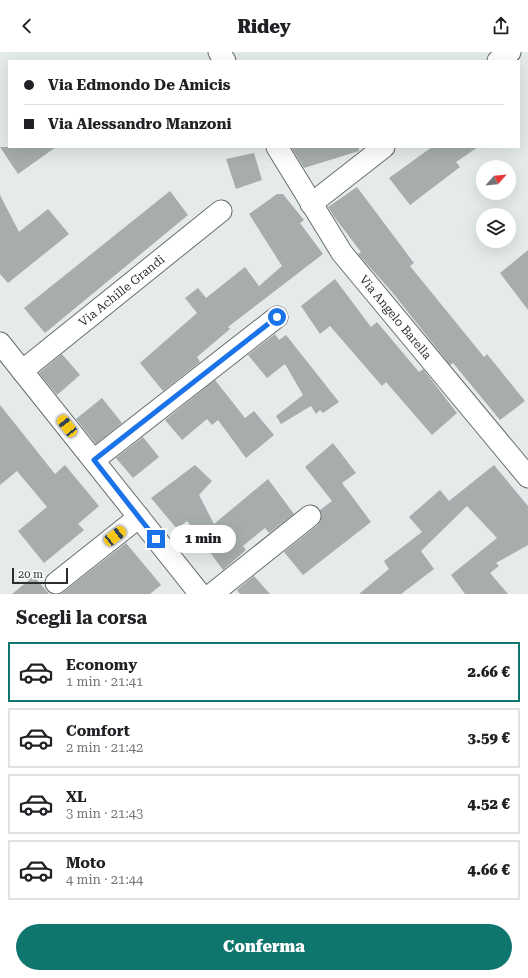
<!DOCTYPE html>
<html lang="it">
<head>
<meta charset="utf-8">
<style>
  :root { --surface:#fff; --page:#f6f6f6; --text:#202124; --muted:#757577; --line:#e0e0e0; --accent:#0f766e }
  body { margin:0; font-family:"Roboto Serif",serif; background:var(--page); color:var(--text); height:100vh; display:flex; flex-direction:column; font-size:15px; white-space:nowrap }
  * { box-sizing:border-box; margin:0 }
  p { font-size:13px; color:var(--muted) }
  .icon { flex:none; width:22px; height:22px; fill:none; stroke:currentColor; stroke-width:2; stroke-linecap:round; stroke-linejoin:round }
  .map { position:relative; height:542px; overflow:hidden }
  .sheet { display:flex; flex-direction:column; background:var(--surface); flex:1 }
  .sheet>* { flex:none }
  .top-card { position:absolute; left:8px; top:8px; width:512px; height:88px; border-radius:0px; box-shadow:0 4px 16px #0002; display:grid; align-content:center; height:88px; padding:0 16px; background:var(--surface) }
  .needle { width:26px; rotate:63deg }
  .tools { position:absolute; left:476px; top:108px; display:grid; gap:8px }
  .tools a { display:grid; place-items:center; width:40px; height:40px; border-radius:50%; background:var(--surface); box-shadow:0 4px 16px #0002; font-size:20px }
  .scale { position:absolute; left:12px; bottom:10px; width:56px; box-sizing:border-box; padding-left:4px; border:2px solid #2c2e2e; border-top:0; font-size:11px; line-height:14px; white-space:nowrap; color:#2c2e2e; -webkit-text-stroke:3px #fff; paint-order:stroke }
  .end { position:absolute; width:18px; height:18px; margin:-9px; border:5px solid #1a73e8; background:#fff; box-shadow:0 0 0 2px #fff }
  .from { border-radius:50% }
  .bubble { position:absolute; height:28px; border-radius:14px; background:var(--surface); box-shadow:0 4px 16px #0002; font-size:13px; font-weight:800; line-height:28px; text-align:center }
  .car { position:absolute; width:12px; height:24px; margin:-12px -6px; border-radius:5px; box-shadow:0 0 3px 1px #0007; background:linear-gradient(#f5c518 24%,#345 0 40%,#f5c518 0 76%,#345 0 86%,#f5c518 0) }
  .top-card b { display:flex; align-items:center; gap:14px; height:38px; font-size:15px }
  .top-card b+b { border-top:1px solid var(--line) }
  .top-card i { width:10px; height:10px; background:var(--text) }
  ul { padding:0; list-style:none }
  li { display:flex; align-items:center; gap:12px; height:60px; margin:0 8px 6px; padding:0 8px; border:2px solid var(--line); border-radius:0px }
  li div { flex:1 }
  li b { display:block; font-size:15px }
  li em { font-style:normal; font-weight:800 }
  li.current { border-color:var(--accent) }
  li>.icon { width:36px; height:36px; stroke-width:1.5 }
  h2 { padding:0 16px; font-size:18px; line-height:48px }
  .action { display:flex; gap:8px; margin-top:auto; padding:8px 16px }
  .action a { flex:1; height:46px; border-radius:24px; background:var(--accent); color:#fff; font-size:16px; font-weight:800; line-height:46px; text-align:center }
  header { display:flex; justify-content:space-between; align-items:center; height:52px; padding:0 16px; background:var(--surface); font-size:18px; font-weight:800 }
  .map>svg:first-child { display:block }
  .building { fill:#a7adad }
  .lines { fill:none; stroke-linecap:round; stroke-linejoin:round }
  .minor-casing { stroke:#696e6f; stroke-width:23 }
  .minor { stroke:#fff; stroke-width:21 }
  .route { stroke:#1a73e8; stroke-width:5 }
  .labels { text-anchor:middle; dominant-baseline:central; stroke-width:3; stroke-linejoin:round; paint-order:stroke }
  .street-label { font-size:12px; fill:#2c2e2e; stroke:#fff }
</style>
</head>
<body>
<header><svg class="icon" aria-label="back" viewBox="0 0 24 24"><path d="M15 5l-7 7 7 7"/></svg>Ridey<svg class="icon" aria-label="share" viewBox="0 0 24 24"><path d="M12 15V3M7 8l5-5 5 5M5 13v7h14v-7"/></svg></header>
<div class="map">
<svg width="528" height="542" viewBox="0 0 528 542">
  <rect width="100%" height="100%" fill="#e5eaeb"/>
  <g class="building">
    <path d="M 0,95 L 56,95 L 18,122 Z"/>
    <path d="M 291,95 L 359,95 L 359,99 L 304,116 Z"/>
    <path d="M 432,95 L 478,95 L 456,110 L 460,115 L 410,153 L 389,126 Z"/>
    <path d="M 254,101 L 262,128 L 236,137 L 226,107 Z"/>
    <path d="M 357,135 L 414,211 L 410,214 L 484,305 L 487,302 L 525,349 L 500,368 L 453,311 L 450,313 L 392,240 L 358,202 L 361,200 L 335,166 L 328,155 Z"/>
    <path d="M 170,139 L 188,163 L 45,281 L 24,256 Z"/>
    <path d="M 277,142 L 283,142 L 304,168 L 300,171 L 323,202 L 228,275 L 230,277 L 197,305 L 200,310 L 163,339 L 140,311 L 197,261 L 185,246 L 198,236 L 206,246 L 245,215 L 259,234 L 282,214 L 249,162 Z"/>
    <path d="M 0,143 L 19,180 L 48,157 L 69,182 L 8,231 L 0,222 Z"/>
    <path d="M 528,198 L 528,258 L 500,221 Z"/>
    <path d="M 335,227 L 371,275 L 377,270 L 419,320 L 423,317 L 457,361 L 432,383 L 386,330 L 382,334 L 330,274 L 320,282 L 301,254 Z"/>
    <path d="M 275,282 L 279,288 L 286,283 L 339,350 L 323,361 L 320,358 L 316,362 L 311,354 L 281,372 L 276,364 L 303,343 L 285,312 L 267,326 L 248,303 Z"/>
    <path d="M 62,302 L 80,323 L 57,343 L 39,321 Z"/>
    <path d="M 215,328 L 245,366 L 254,359 L 274,383 L 246,406 L 218,368 L 212,373 L 207,367 L 182,388 L 165,368 Z"/>
    <path d="M 102,346 L 122,371 L 96,392 L 76,367 Z"/>
    <path d="M 0,353 L 55,422 L 65,413 L 99,454 L 78,472 L 84,478 L 44,511 L 18,479 L 47,455 L 17,419 L 0,433 Z"/>
    <path d="M 143,385 L 159,405 L 133,426 L 116,406 Z"/>
    <path d="M 333,391 L 356,421 L 342,431 L 371,470 L 303,523 L 284,500 L 318,473 L 321,468 L 320,458 L 332,449 L 305,415 Z"/>
    <path d="M 195,413 L 212,429 L 199,443 L 214,472 L 268,427 L 294,462 L 269,481 L 265,476 L 243,494 L 246,498 L 223,518 L 187,469 L 177,477 L 151,446 Z"/>
    <path d="M 494,413 L 528,454 L 528,493 L 496,511 L 499,514 L 490,521 L 508,542 L 465,542 L 451,523 L 497,486 L 467,454 L 421,499 L 434,517 L 401,542 L 359,542 L 389,517 L 384,509 L 422,480 L 409,465 L 440,438 L 449,449 Z"/>
    <path d="M 126,491 L 161,533 L 150,542 L 61,542 Z"/>
    <path d="M 34,524 L 49,542 L 12,542 Z"/>
    <path d="M 254,524 L 270,542 L 240,542 L 237,538 Z"/>
  </g>
  <g class="lines">
    <defs>
      <g id="minor">
        <path d="M 219,0 L 225,9"/>
        <path d="M 498,9 L 510,0"/>
        <path id="s1" d="M 277,95 L 342,201 L 528,425"/>
        <path d="M 311,152 L 384,95"/>
        <path d="M 0,291 L 200,542"/>
        <path id="s2" d="M 22,319 L 221,159"/>
        <path d="M 94,408 L 277,265"/>
        <path d="M 56,531 L 139,465"/>
        <path d="M 212,542 L 310,464"/>
      </g>
    </defs>
    <use href="#minor" class="minor-casing"/>
    <use href="#minor" class="minor"/>
  </g>
  <g class="lines">
    <path class="route" d="M 156,487 L 94,408 L 277,265"/>
  </g>
  <g class="labels">
    <g class="street-label">
      <text stroke="none"><textPath href="#s2" startOffset="128">Via Achille Grandi</textPath></text>
      <text stroke="none"><textPath href="#s1" startOffset="208">Via Angelo Barella</textPath></text>
    </g>
  </g>
</svg>
<div class="tools">
<a><svg class="needle" viewBox="-14 -14 28 28"><path d="M0-13l5 13h-10z" fill="#e53935"/><path d="M0 13l5-13h-10z" fill="#757577"/></svg></a>
<a><svg class="icon" aria-label="layers" viewBox="0 0 24 24"><path d="M12 4l9 5-9 5-9-5zM3 14l9 5 9-5"/></svg></a>
</div>
<div class="scale">20 m</div>
<i class="end from" style="left:277px;top:265px"></i>
<i class="end" style="left:156px;top:487px"></i>
<div class="bubble" style="left:170px;top:473px;width:66px">1 min</div>
<i class="car" style="left:67px;top:374px;rotate:322deg"></i>
<i class="car" style="left:115px;top:484px;rotate:52deg"></i>
<div class="top-card">
<b><i class="from"></i>Via Edmondo De Amicis</b>
<b><i></i>Via Alessandro Manzoni</b>
</div>
</div>
<section class="sheet">
<h2>Scegli la corsa</h2>
<ul>
<li class="current"><svg class="icon" aria-label="car" viewBox="0 0 24 24"><path d="M5 17H2v-5l4-1 3-4h7l3 4 3 1v5h-3M9 17h6M6 11h13"/><circle cx="7" cy="17" r="2"/><circle cx="17" cy="17" r="2"/></svg><div><b>Economy</b><p>1 min · 21:41</p></div><em>2.66 €</em></li>
<li><svg class="icon" aria-label="car" viewBox="0 0 24 24"><path d="M5 17H2v-5l4-1 3-4h7l3 4 3 1v5h-3M9 17h6M6 11h13"/><circle cx="7" cy="17" r="2"/><circle cx="17" cy="17" r="2"/></svg><div><b>Comfort</b><p>2 min · 21:42</p></div><em>3.59 €</em></li>
<li><svg class="icon" aria-label="car" viewBox="0 0 24 24"><path d="M5 17H2v-5l4-1 3-4h7l3 4 3 1v5h-3M9 17h6M6 11h13"/><circle cx="7" cy="17" r="2"/><circle cx="17" cy="17" r="2"/></svg><div><b>XL</b><p>3 min · 21:43</p></div><em>4.52 €</em></li>
<li><svg class="icon" aria-label="car" viewBox="0 0 24 24"><path d="M5 17H2v-5l4-1 3-4h7l3 4 3 1v5h-3M9 17h6M6 11h13"/><circle cx="7" cy="17" r="2"/><circle cx="17" cy="17" r="2"/></svg><div><b>Moto</b><p>4 min · 21:44</p></div><em>4.66 €</em></li>
</ul>
<div class="action"><a>Conferma</a></div>
</section>
</body>
</html>
